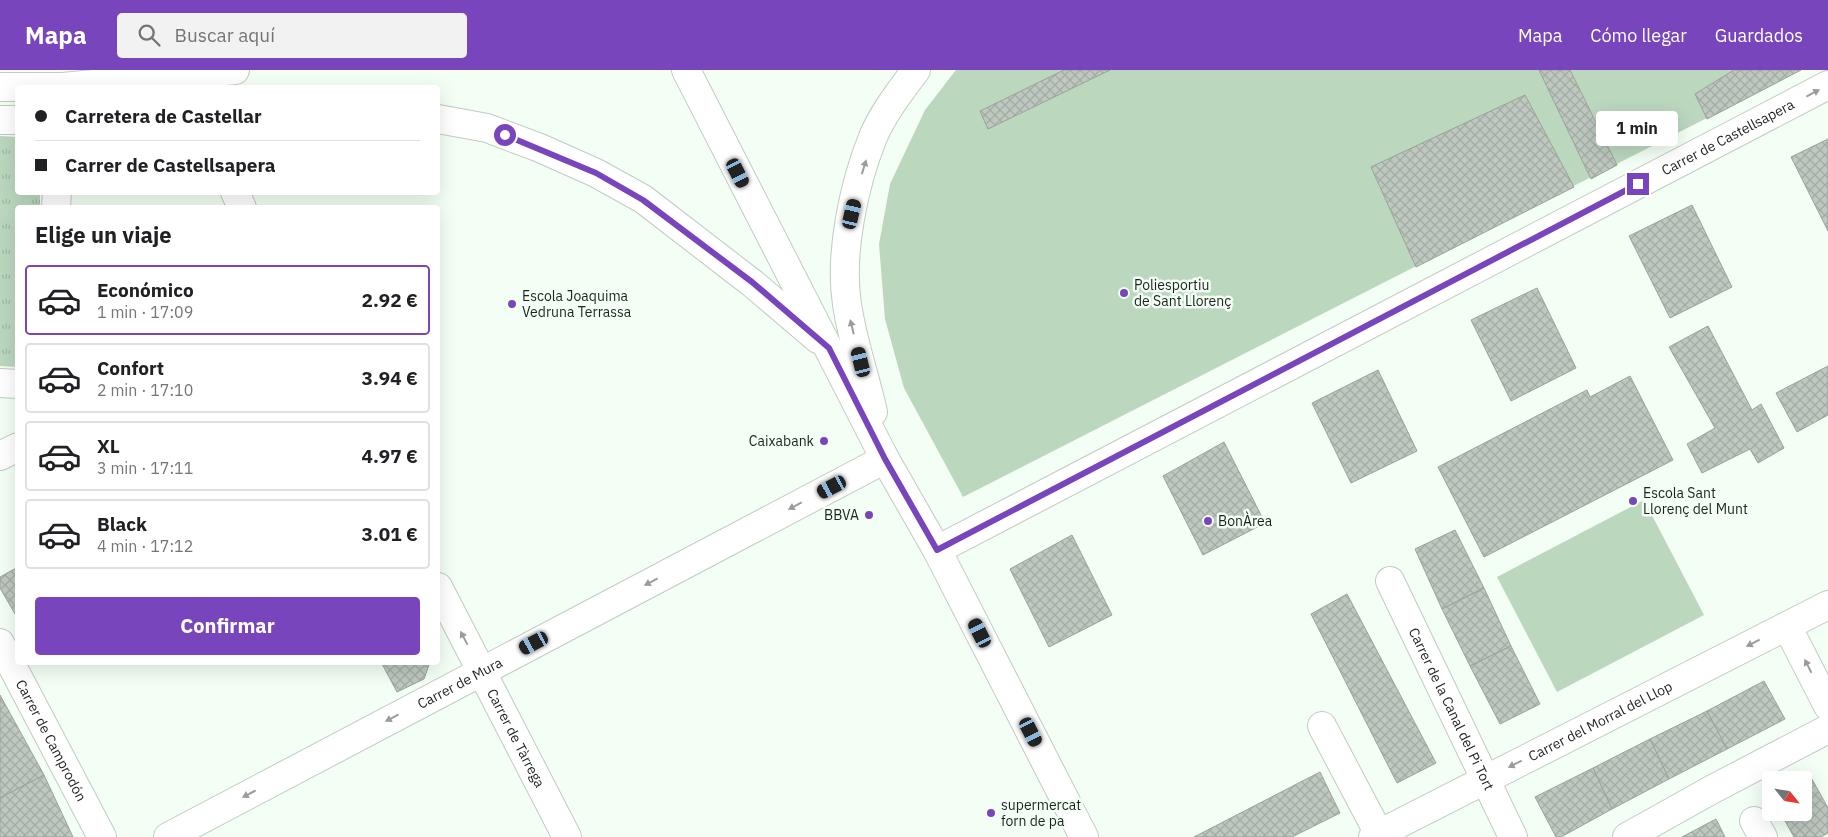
<!DOCTYPE html>
<html lang="es">
<head>
<meta charset="utf-8">
<style>
  :root { --surface:#fff; --page:#f2f2f2; --text:#202124; --muted:#757577; --line:#e0e0e0; --accent:#7845bc }
  body { margin:0; font-family:"IBM Plex Sans",sans-serif; background:var(--page); color:var(--text); height:100vh; display:flex; flex-direction:column; font-size:19px; white-space:nowrap }
  * { box-sizing:border-box; margin:0 }
  p { font-size:16px; color:var(--muted) }
  .icon { flex:none; width:28px; height:28px; fill:none; stroke:currentColor; stroke-width:2; stroke-linecap:round; stroke-linejoin:round }
  .map { position:relative; flex:1; overflow:hidden }
  .details { position:absolute; left:15px; top:135px; width:425px; height:460px; display:flex; flex-direction:column; background:var(--surface); border-radius:5px; box-shadow:0 5px 20px #0002 }
  .details>* { flex:none }
  .hud { position:absolute; left:15px; top:15px; width:425px; height:110px; border-radius:5px; box-shadow:0 5px 20px #0002; display:grid; align-content:center; height:110px; padding:0 20px; background:var(--surface) }
  .needle { width:32px; rotate:120deg }
  .tools { position:absolute; left:1762px; top:701px; display:grid; gap:10px }
  .tools a { display:grid; place-items:center; width:50px; height:50px; border-radius:5px; background:var(--surface); box-shadow:0 5px 20px #0002; font-size:25px }
  .end { position:absolute; width:22px; height:22px; margin:-11px; border:6px solid #7845bc; background:#fff; box-shadow:0 0 0 2px #fff }
  .from { border-radius:50% }
  .bubble { position:absolute; height:35px; border-radius:5px; background:var(--surface); box-shadow:0 5px 20px #0002; font-size:16px; font-weight:700; line-height:35px; text-align:center }
  .car { position:absolute; width:15px; height:30px; margin:-15px -8px; border-radius:6px; box-shadow:0 0 4px 1px #0007; background:linear-gradient(#222 24%,#8ab4d8 0 40%,#222 0 76%,#8ab4d8 0 86%,#222 0) }
  .hud b { display:flex; align-items:center; gap:18px; height:48px; font-size:19px }
  .hud b+b { border-top:1px solid var(--line) }
  .hud i { width:12px; height:12px; background:var(--text) }
  ul { padding:0; list-style:none }
  li { display:flex; align-items:center; gap:15px; height:70px; margin:0 10px 8px; padding:0 10px; border:2px solid var(--line); border-radius:5px }
  li div { flex:1 }
  li b { display:block; font-size:19px }
  li em { font-style:normal; font-weight:700 }
  li.on { border-color:var(--accent) }
  li>.icon { width:45px; height:45px; stroke-width:1.5 }
  h2 { padding:0 20px; font-size:22px; line-height:60px }
  .cta { display:flex; gap:10px; margin-top:auto; padding:10px 20px }
  .cta a { flex:1; height:58px; border-radius:5px; background:var(--accent); color:#fff; font-size:20px; font-weight:700; line-height:58px; text-align:center }
  header { display:flex; align-items:center; gap:30px; box-sizing:border-box; height:70px; padding:0 25px; background:var(--accent); color:#fff }
  header strong { font-size:24px }
  nav { display:flex; gap:28px; margin-inline-start:auto; font-size:18px }
  .search { width:350px; height:45px; background:var(--page); display:flex; align-items:center; gap:12px; box-sizing:border-box; padding:0 18px; border-radius:5px; color:var(--muted); font-size:19px }
  .map>svg:first-child { display:block }
  .grass { fill:url(#grass-tufts) }
  .pitch { fill:#bbd7be }
  .building { fill:url(#building-cross-hatch); stroke:#99a39a }
  .lines { fill:none; stroke-linecap:round; stroke-linejoin:round }
  .minor-casing { stroke:#c1cbc2; stroke-width:30 }
  .major-casing { stroke:#c1cbc2; stroke-width:30 }
  .minor { stroke:#fff; stroke-width:28 }
  .major { stroke:#fff; stroke-width:28 }
  .oneway { fill:#9a9c9a }
  .route { stroke:#7845bc; stroke-width:6 }
  .poi-dot { fill:#7845bc; stroke:#f3fef4; stroke-width:2 }
  .labels { text-anchor:middle; dominant-baseline:central; stroke-width:5; stroke-linejoin:round; paint-order:stroke }
  .street-label { font-size:14px; fill:#1e221f; stroke:#f3fef4 }
  .poi-label { font-size:14px; fill:#1e221f; stroke:#f3fef4; text-anchor:start }
</style>
</head>
<body>
<header>
<strong>Mapa</strong>
<div class="search"><svg class="icon" aria-label="search" viewBox="0 0 24 24"><circle cx="10" cy="10" r="6"/><path d="M15 15l6 6"/></svg>Buscar aquí</div>
<nav><a>Mapa</a><a>Cómo llegar</a><a>Guardados</a></nav>
</header>
<div class="map">
<svg width="1828" height="767" viewBox="0 0 1828 767">
  <defs>
    <pattern id="grass-tufts" width="24" height="20" patternUnits="userSpaceOnUse" patternTransform="scale(1.25)"><rect width="24" height="20" fill="#bbd7be"/><path d="M3 7l-1-3M5 7V3M7 7l1-3M15 17l-1-3M17 17v-4M19 17l1-3" fill="none" stroke="#a0b8a3"/></pattern>
    <pattern id="building-cross-hatch" width="8" height="8" patternUnits="userSpaceOnUse" patternTransform="scale(1.25)"><rect width="8" height="8" fill="#bec8bf"/><path d="M0 0l8 8M0 8l8-8" fill="none" stroke="#a3aca4"/></pattern>
  </defs>
  <rect width="100%" height="100%" fill="#f3fef4"/>
  <path class="grass" d="M 0,66 L 17,67 L 18,122 L 40,123 L 40,137 L 18,138 L 17,297 L 0,296 Z"/>
  <g class="pitch">
    <path d="M 956,0 L 1801,0 L 963,427 L 904,318 L 885,249 L 879,174 L 890,114 L 925,40 Z"/>
    <path d="M 1644,430 L 1704,545 L 1557,622 L 1497,507 Z"/>
  </g>
  <g class="building">
    <path d="M 1064,0 L 1110,0 L 988,59 L 980,41 Z"/>
    <path d="M 1539,0 L 1570,0 L 1617,95 L 1591,109 Z"/>
    <path d="M 1734,0 L 1801,0 L 1707,49 L 1695,24 Z"/>
    <path d="M 1525,25 L 1574,117 L 1416,197 L 1371,97 Z"/>
    <path d="M 1828,69 L 1828,161 L 1791,87 Z"/>
    <path d="M 1692,135 L 1732,217 L 1670,248 L 1629,166 Z"/>
    <path d="M 1537,218 L 1576,298 L 1511,331 L 1471,250 Z"/>
    <path d="M 1708,256 L 1752,340 L 1761,334 L 1784,378 L 1758,393 L 1750,379 L 1702,403 L 1687,374 L 1715,358 L 1669,277 Z"/>
    <path d="M 1828,296 L 1828,345 L 1797,362 L 1776,323 Z"/>
    <path d="M 1378,300 L 1417,381 L 1351,413 L 1312,333 Z"/>
    <path d="M 1630,306 L 1673,390 L 1484,487 L 1438,397 L 1587,320 L 1590,327 Z"/>
    <path d="M 1224,372 L 1265,453 L 1203,485 L 1163,406 Z"/>
    <path d="M 1455,460 L 1484,518 L 1442,539 L 1415,479 Z"/>
    <path d="M 1072,465 L 1112,545 L 1049,577 L 1010,499 Z"/>
    <path d="M 18,497 L 18,549 L 0,518 L 0,507 Z"/>
    <path d="M 1484,518 L 1511,576 L 1470,596 L 1442,539 Z"/>
    <path d="M 1347,524 L 1436,693 L 1397,713 L 1311,544 Z"/>
    <path d="M 1511,576 L 1540,634 L 1500,654 L 1470,596 Z"/>
    <path d="M 381,592 L 430,592 L 424,609 L 397,622 Z"/>
    <path d="M 1764,611 L 1785,649 L 1727,679 L 1707,641 Z"/>
    <path d="M 0,625 L 44,705 L 0,728 Z"/>
    <path d="M 1707,641 L 1727,679 L 1669,709 L 1650,669 Z"/>
    <path d="M 1650,669 L 1669,709 L 1612,739 L 1593,698 Z"/>
    <path d="M 1593,698 L 1612,739 L 1561,767 L 1556,767 L 1535,727 Z"/>
    <path d="M 1320,702 L 1340,743 L 1292,767 L 1194,767 Z"/>
    <path d="M 1808,702 L 1828,738 L 1828,763 L 1821,767 L 1794,767 L 1780,742 L 1804,742 L 1804,710 L 1793,710 Z"/>
    <path d="M 44,705 L 73,767 L 0,767 L 0,728 Z"/>
    <path d="M 1716,749 L 1725,767 L 1682,767 Z"/>
  </g>
  <g class="lines">
    <defs>
      <g id="minor">
        <path d="M 686,0 L 885,389 L 937,480 L 1084,767"/>
        <path d="M 438,49 L 487,58 L 540,78 L 596,103 L 643,129 L 752,213 L 818,269"/>
        <path d="M 0,50 L 18,50"/>
        <path d="M 235,122 L 242,138"/>
        <path d="M 56,138 L 57,122"/>
        <path d="M 0,313 L 18,314"/>
        <path d="M 873,342 C 865,306 852,270 847,234 C 839,184 854,114 873,67 C 883,43 901,20 916,0"/>
        <path d="M 0,386 L 18,377"/>
        <path id="s1" d="M 937,480 L 1828,15"/>
        <path id="s2" d="M 1390,511 L 1513,767"/>
        <path id="s3" d="M 438,517 L 567,767"/>
        <path d="M 1787,556 L 1828,636"/>
        <path id="s4" d="M 0,573 L 102,767"/>
        <path d="M 1322,656 L 1379,764"/>
        <path d="M 1754,751 L 1763,767"/>
        <path id="s5" d="M 168,767 L 885,389"/>
        <path id="s6" d="M 1373,767 L 1828,535"/>
        <path d="M 1627,767 L 1713,719 L 1828,659"/>
      </g>
      <path id="major" d="M 0,17 L 63,17 L 235,0"/>
    </defs>
    <use href="#minor" class="minor-casing"/>
    <use href="#major" class="major-casing"/>
    <use href="#minor" class="minor"/>
    <use href="#major" class="major"/>
  </g>
  <defs><path id="oneway-solid" d="M-6-.8H1V-3.2L6.5 0L1 3.2V.8H-6Z" transform="scale(1.25)"/></defs>
  <g class="oneway">
    <use href="#oneway-solid" transform="translate(1813 23) rotate(-28)"/>
    <use href="#oneway-solid" transform="translate(864 97) rotate(-73)"/>
    <use href="#oneway-solid" transform="translate(852 257) rotate(-104)"/>
    <use href="#oneway-solid" transform="translate(795 436) rotate(152)"/>
    <use href="#oneway-solid" transform="translate(651 512) rotate(152)"/>
    <use href="#oneway-solid" transform="translate(464 568) rotate(-118)"/>
    <use href="#oneway-solid" transform="translate(1753 573) rotate(153)"/>
    <use href="#oneway-solid" transform="translate(1808 596) rotate(-117)"/>
    <use href="#oneway-solid" transform="translate(392 648) rotate(152)"/>
    <use href="#oneway-solid" transform="translate(1515 694) rotate(153)"/>
    <use href="#oneway-solid" transform="translate(249 724) rotate(152)"/>
  </g>
  <g class="lines">
    <path class="route" d="M 505,65 L 596,103 L 643,130 L 752,212 L 829,278 L 885,389 L 937,480 L 1638,114"/>
  </g>
  <g class="poi-dot">
    <circle cx="1124" cy="223" r="5"/>
    <circle cx="512" cy="234" r="5"/>
    <circle cx="824" cy="371" r="5"/>
    <circle cx="1633" cy="431" r="5"/>
    <circle cx="869" cy="445" r="5"/>
    <circle cx="1208" cy="451" r="5"/>
    <circle cx="991" cy="743" r="5"/>
  </g>
  <g class="labels">
    <g class="street-label">
      <text stroke="none"><textPath href="#s1" startOffset="892">Carrer de Castellsapera</textPath></text>
      <text stroke="none"><textPath href="#s5" startOffset="330">Carrer de Mura</textPath></text>
      <text stroke="none"><textPath href="#s2" startOffset="142">Carrer de la Canal del Pi Tort</textPath></text>
      <text stroke="none"><textPath href="#s6" startOffset="255">Carrer del Morral del Llop</textPath></text>
      <text stroke="none"><textPath href="#s3" startOffset="170">Carrer de Tàrrega</textPath></text>
      <text stroke="none"><textPath href="#s4" startOffset="110">Carrer de Camprodón</textPath></text>
    </g>
    <g class="poi-label">
      <text x="1134" y="215">Poliesportiu<tspan x="1134" dy="16">de Sant Llorenç</tspan></text>
      <text x="522" y="226">Escola Joaquima<tspan x="522" dy="16">Vedruna Terrassa</tspan></text>
      <text x="814" y="371" text-anchor="end">Caixabank</text>
      <text x="1643" y="423">Escola Sant<tspan x="1643" dy="16">Llorenç del Munt</tspan></text>
      <text x="859" y="445" text-anchor="end">BBVA</text>
      <text x="1218" y="451">BonÀrea</text>
      <text x="1001" y="735">supermercat<tspan x="1001" dy="16">forn de pa</tspan></text>
    </g>
  </g>
</svg>
<div class="tools">
<a><svg class="needle" viewBox="-14 -14 28 28"><path d="M0-13l5 13h-10z" fill="#e53935"/><path d="M0 13l5-13h-10z" fill="#757577"/></svg></a>
</div>
<i class="end from" style="left:505px;top:65px"></i>
<i class="end" style="left:1638px;top:114px"></i>
<div class="bubble" style="left:1596px;top:41px;width:82px">1 min</div>
<i class="car" style="left:738px;top:103px;rotate:153deg"></i>
<i class="car" style="left:852px;top:144px;rotate:13deg"></i>
<i class="car" style="left:861px;top:292px;rotate:346deg"></i>
<i class="car" style="left:832px;top:417px;rotate:242deg"></i>
<i class="car" style="left:980px;top:563px;rotate:333deg"></i>
<i class="car" style="left:534px;top:573px;rotate:242deg"></i>
<i class="car" style="left:1031px;top:662px;rotate:153deg"></i>
<div class="hud">
<b><i class="from"></i>Carretera de Castellar</b>
<b><i></i>Carrer de Castellsapera</b>
</div>
<section class="details">
<h2>Elige un viaje</h2>
<ul>
<li class="on"><svg class="icon" aria-label="car" viewBox="0 0 24 24"><path d="M5 17H2v-5l4-1 3-4h7l3 4 3 1v5h-3M9 17h6M6 11h13"/><circle cx="7" cy="17" r="2"/><circle cx="17" cy="17" r="2"/></svg><div><b>Económico</b><p>1 min · 17:09</p></div><em>2.92 €</em></li>
<li><svg class="icon" aria-label="car" viewBox="0 0 24 24"><path d="M5 17H2v-5l4-1 3-4h7l3 4 3 1v5h-3M9 17h6M6 11h13"/><circle cx="7" cy="17" r="2"/><circle cx="17" cy="17" r="2"/></svg><div><b>Confort</b><p>2 min · 17:10</p></div><em>3.94 €</em></li>
<li><svg class="icon" aria-label="car" viewBox="0 0 24 24"><path d="M5 17H2v-5l4-1 3-4h7l3 4 3 1v5h-3M9 17h6M6 11h13"/><circle cx="7" cy="17" r="2"/><circle cx="17" cy="17" r="2"/></svg><div><b>XL</b><p>3 min · 17:11</p></div><em>4.97 €</em></li>
<li><svg class="icon" aria-label="car" viewBox="0 0 24 24"><path d="M5 17H2v-5l4-1 3-4h7l3 4 3 1v5h-3M9 17h6M6 11h13"/><circle cx="7" cy="17" r="2"/><circle cx="17" cy="17" r="2"/></svg><div><b>Black</b><p>4 min · 17:12</p></div><em>3.01 €</em></li>
</ul>
<div class="cta"><a>Confirmar</a></div>
</section>
</div>
</body>
</html>
